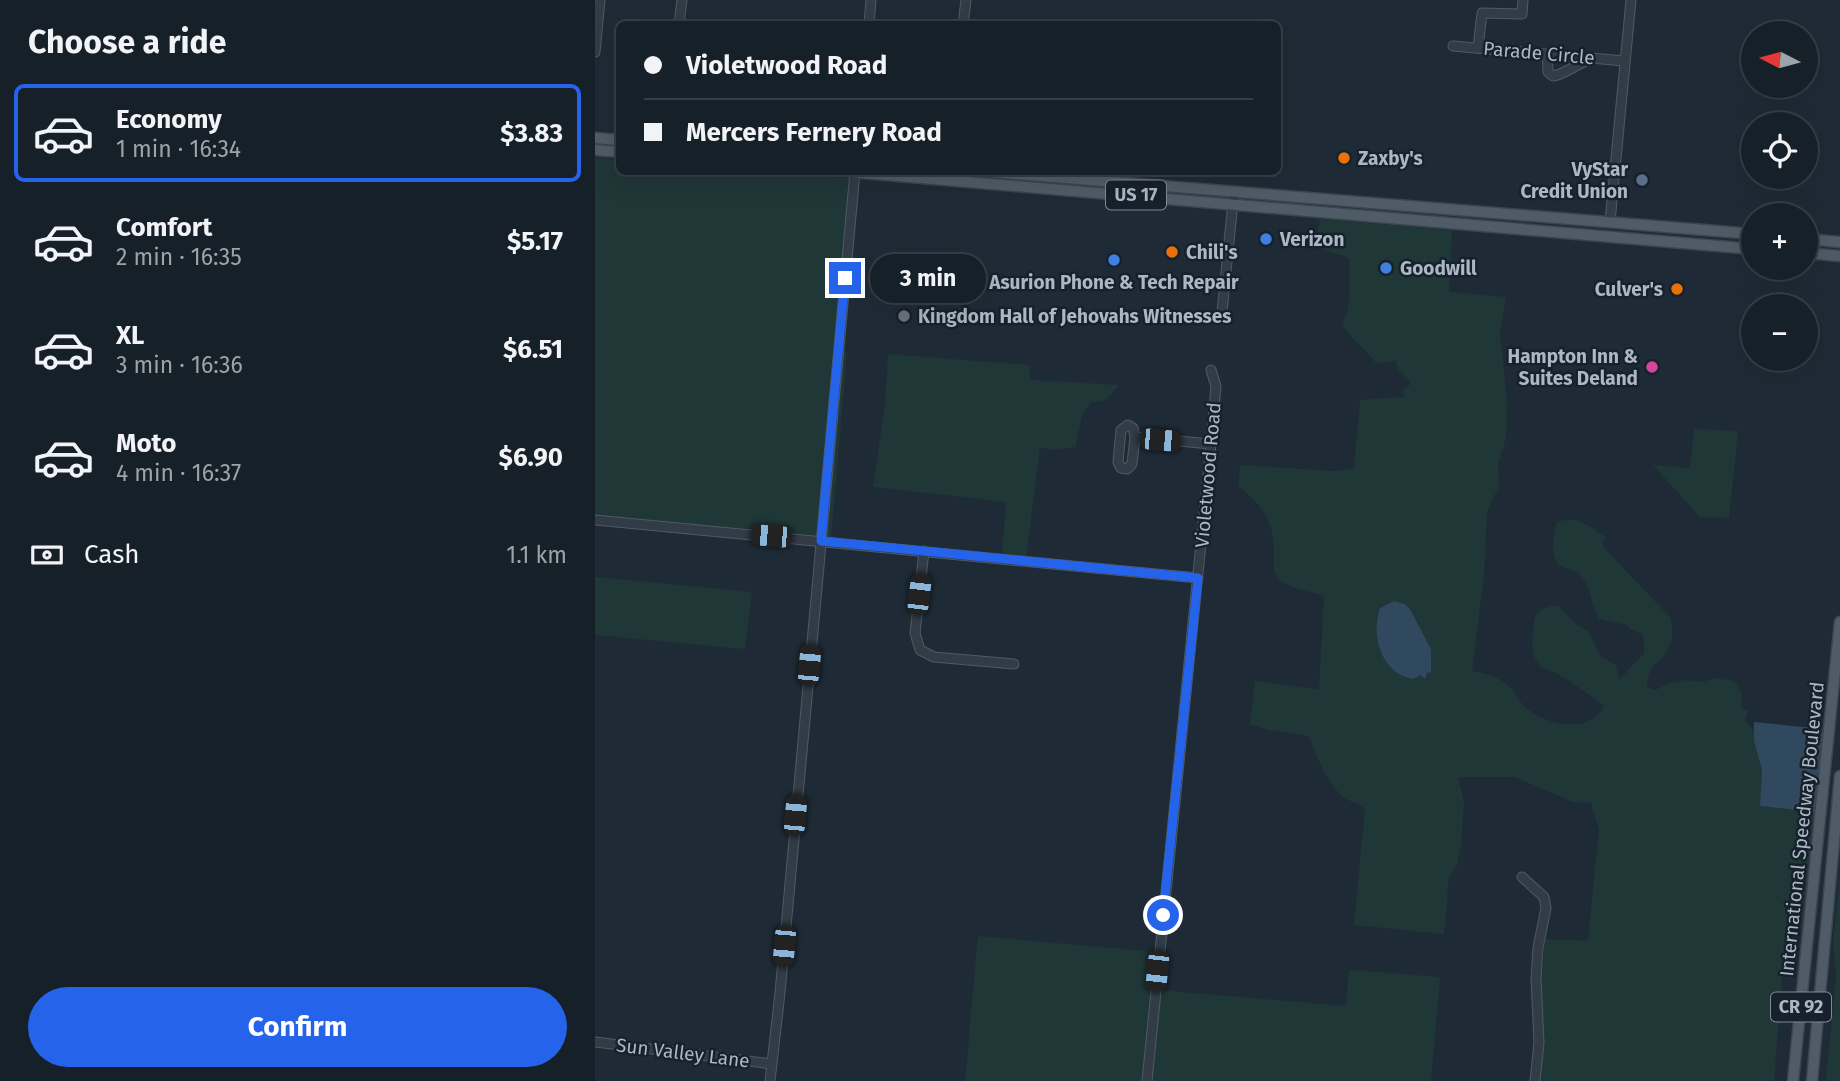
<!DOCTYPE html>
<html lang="en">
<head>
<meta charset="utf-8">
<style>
  :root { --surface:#162028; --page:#232d34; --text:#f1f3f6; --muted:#9ea3a8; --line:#353e45; --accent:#2563eb }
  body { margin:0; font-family:"Fira Sans",sans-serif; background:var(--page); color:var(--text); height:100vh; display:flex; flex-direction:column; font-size:26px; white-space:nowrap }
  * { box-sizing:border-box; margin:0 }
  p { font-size:23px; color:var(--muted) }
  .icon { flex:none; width:38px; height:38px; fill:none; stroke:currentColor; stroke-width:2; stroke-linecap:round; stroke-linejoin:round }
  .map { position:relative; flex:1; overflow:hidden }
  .drawer { display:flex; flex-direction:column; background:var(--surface); width:595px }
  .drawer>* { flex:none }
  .hud { position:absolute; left:21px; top:21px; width:665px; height:154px; border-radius:10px; box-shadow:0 7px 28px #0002,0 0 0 2px var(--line); display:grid; align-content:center; height:154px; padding:0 28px; background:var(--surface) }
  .needle { width:46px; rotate:276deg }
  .fabs { position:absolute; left:1146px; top:21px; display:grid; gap:14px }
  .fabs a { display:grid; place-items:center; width:77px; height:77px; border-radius:50%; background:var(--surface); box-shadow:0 7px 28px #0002,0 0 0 2px var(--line); font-size:35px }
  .end { position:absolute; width:32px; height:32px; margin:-16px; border:9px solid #2563eb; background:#fff; box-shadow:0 0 0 4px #fff }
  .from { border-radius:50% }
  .bubble { position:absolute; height:49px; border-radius:24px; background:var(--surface); box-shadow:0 7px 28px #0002,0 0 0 2px var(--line); font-size:23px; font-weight:700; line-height:49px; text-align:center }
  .car { position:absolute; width:21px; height:42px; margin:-21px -10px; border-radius:9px; box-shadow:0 0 5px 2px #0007; background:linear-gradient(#222 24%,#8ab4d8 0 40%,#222 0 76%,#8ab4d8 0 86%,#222 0) }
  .hud b { display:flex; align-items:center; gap:24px; height:66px; font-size:26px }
  .hud b+b { border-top:2px solid var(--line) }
  .hud i { width:18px; height:18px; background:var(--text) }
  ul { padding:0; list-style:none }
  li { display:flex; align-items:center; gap:21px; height:98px; margin:0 14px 10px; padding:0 14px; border:4px solid transparent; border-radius:10px }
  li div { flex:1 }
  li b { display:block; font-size:26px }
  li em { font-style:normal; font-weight:700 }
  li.selected { border-color:var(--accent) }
  li>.icon { width:63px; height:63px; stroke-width:1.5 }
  h2 { padding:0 28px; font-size:32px; line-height:84px }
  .pay { display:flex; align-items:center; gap:18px; height:77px; padding:0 28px; font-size:26px }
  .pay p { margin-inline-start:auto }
  .primary-button { display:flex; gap:14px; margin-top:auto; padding:14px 28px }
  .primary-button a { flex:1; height:80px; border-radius:42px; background:var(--accent); color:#fff; font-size:28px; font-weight:700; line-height:80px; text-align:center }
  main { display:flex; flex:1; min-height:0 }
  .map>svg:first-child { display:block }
  .green { fill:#203737; fill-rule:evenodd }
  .water { fill:#30495e }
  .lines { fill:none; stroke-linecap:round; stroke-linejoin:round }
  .minor-casing { stroke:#4f5a65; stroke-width:11 }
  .major-casing { stroke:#3b4550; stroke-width:13 }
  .minor { stroke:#313c47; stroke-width:9 }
  .major { stroke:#4f5c67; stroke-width:10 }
  .route { stroke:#2563eb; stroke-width:9 }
  .food-dot { fill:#e8710a; stroke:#17212b; stroke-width:2.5 }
  .service-dot { fill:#5c6f8a; stroke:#17212b; stroke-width:2.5 }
  .shop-dot { fill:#3f7fe0; stroke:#17212b; stroke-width:2.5 }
  .worship-dot { fill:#6b7280; stroke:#17212b; stroke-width:2.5 }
  .hotel-dot { fill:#d1479c; stroke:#17212b; stroke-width:2.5 }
  .labels { text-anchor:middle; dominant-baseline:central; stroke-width:5; stroke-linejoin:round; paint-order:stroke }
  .shield { fill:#17212b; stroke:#7f8a96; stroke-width:2 }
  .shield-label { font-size:18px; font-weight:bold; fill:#abb7c4 }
  .street-label { font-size:19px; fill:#abb7c4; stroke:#17212b }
  .poi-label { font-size:19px; font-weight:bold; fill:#abb7c4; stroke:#17212b; text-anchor:start }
</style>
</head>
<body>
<main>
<section class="drawer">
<h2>Choose a ride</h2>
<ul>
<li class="selected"><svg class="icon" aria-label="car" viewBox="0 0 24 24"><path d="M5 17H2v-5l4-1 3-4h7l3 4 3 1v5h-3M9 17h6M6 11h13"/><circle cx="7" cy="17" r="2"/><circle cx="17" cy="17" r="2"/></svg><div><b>Economy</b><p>1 min · 16:34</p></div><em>$3.83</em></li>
<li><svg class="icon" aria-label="car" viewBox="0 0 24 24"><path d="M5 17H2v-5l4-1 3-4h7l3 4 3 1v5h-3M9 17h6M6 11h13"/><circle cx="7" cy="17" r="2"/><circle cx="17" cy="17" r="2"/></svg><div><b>Comfort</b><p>2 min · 16:35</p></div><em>$5.17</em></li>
<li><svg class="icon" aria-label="car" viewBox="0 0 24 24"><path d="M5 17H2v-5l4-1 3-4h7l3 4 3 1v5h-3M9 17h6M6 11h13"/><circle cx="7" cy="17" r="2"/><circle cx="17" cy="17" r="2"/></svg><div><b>XL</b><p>3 min · 16:36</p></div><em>$6.51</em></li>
<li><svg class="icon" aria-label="car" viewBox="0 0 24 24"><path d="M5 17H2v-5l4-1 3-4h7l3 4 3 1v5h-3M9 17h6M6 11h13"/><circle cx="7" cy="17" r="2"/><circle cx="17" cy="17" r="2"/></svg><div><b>Moto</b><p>4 min · 16:37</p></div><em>$6.90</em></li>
</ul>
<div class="pay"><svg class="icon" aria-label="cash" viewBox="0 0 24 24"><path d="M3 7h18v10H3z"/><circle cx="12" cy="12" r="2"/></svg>Cash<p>1.1 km</p></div>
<div class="primary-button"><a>Confirm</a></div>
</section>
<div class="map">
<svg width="1245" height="1081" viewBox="0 0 1245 1081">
  <rect width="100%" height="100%" fill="#1e2b36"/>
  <g class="green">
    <path d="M 0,158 L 24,160 L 24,172 L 171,172 L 256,178 L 222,538 L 0,517 Z"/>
    <path d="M 725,219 L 857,230 L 854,292 L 911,297 L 905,334 L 912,400 L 911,438 L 903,465 L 904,486 L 892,512 L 889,575 L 877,671 C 891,674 902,676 913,685 C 919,690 923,700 929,706 C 951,726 992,735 1010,706 C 995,695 979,684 963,674 C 959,671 953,671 948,668 C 933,658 938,637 939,622 C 940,609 953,606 964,606 L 982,625 L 993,631 L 1006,657 L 1021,665 L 1024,680 L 1049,653 L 1049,639 L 1047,634 L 1035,629 L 1032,625 L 1004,619 C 996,606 996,585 984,574 C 979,569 969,569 964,565 C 954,556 959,533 962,522 C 984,515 993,526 1011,537 L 1007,543 L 1011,550 L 1075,617 C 1086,662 1050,657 1052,687 L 1060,690 L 1075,683 L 1092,680 L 1108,682 L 1120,678 L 1139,681 L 1146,691 L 1147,709 L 1153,710 L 1150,720 L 1160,732 L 1159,741 L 1167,770 L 1165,806 L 1220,812 L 1207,928 L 1200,943 L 1189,952 L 1179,1081 L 943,1081 L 945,995 L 950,939 L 993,941 L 1004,830 L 996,803 L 978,802 L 920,777 L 863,777 L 869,803 L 866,843 L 862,865 L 854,877 L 849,934 L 759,925 L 770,810 C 765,801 754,803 747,796 C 730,779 722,758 714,736 L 673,730 L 655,724 L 660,681 L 724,689 L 729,596 C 716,591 692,589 683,578 C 677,570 679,561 679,551 C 678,519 668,506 643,486 L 645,465 L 738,471 L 759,469 L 765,400 L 809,397 L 808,389 L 813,387 L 816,382 L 803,369 L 801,361 L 781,363 C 771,348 755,340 747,323 C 757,309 755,275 754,258 L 722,248 L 721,240 ZM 799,601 L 809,604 L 815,609 L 836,649 L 836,672 L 825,675 L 785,647 C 781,633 780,621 785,608 Z"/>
    <path d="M 247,351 L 252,351 L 236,539 L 230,538 Z"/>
    <path d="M 293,354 L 434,365 L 435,380 L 524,385 L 515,396 L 507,401 L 497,402 L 488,412 L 480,447 L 456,450 L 445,447 L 431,558 L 407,556 L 411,502 L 278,487 L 290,404 Z"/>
    <path d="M 1099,429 L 1143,431 L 1134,518 L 1105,517 L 1058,465 L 1095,468 Z"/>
    <path d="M 0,577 L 157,592 L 150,649 L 0,635 Z"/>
    <path d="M 1245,875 L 1245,1081 L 1231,1081 L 1241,975 L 1238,944 Z"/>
    <path d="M 383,936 L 561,952 L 548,1081 L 370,1081 Z"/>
    <path d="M 754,970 L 845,977 L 836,1081 L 555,1081 L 564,990 L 751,1006 Z"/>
  </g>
  <g class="water">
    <path d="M 799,601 L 810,604 L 815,609 L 836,649 L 836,672 L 832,673 L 830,679 L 825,675 L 819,679 C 787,675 775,636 785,608 Z"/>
    <path d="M 1159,722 L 1229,729 L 1220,812 L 1165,806 L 1167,770 L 1159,741 Z"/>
  </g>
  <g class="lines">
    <defs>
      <g id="minor">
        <path d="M 84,24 L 87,0"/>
        <path d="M 274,24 L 276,0"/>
        <path d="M 368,24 L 371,0"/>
        <path d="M 858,46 L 1030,61"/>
        <path d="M 883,48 L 887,13 L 927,14 L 928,0"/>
        <path d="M 0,52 L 5,0"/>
        <path d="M 952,54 L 953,72 L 958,76 C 971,74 981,64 994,60"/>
        <path d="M 1015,222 L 1036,0"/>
        <path d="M 627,312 L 639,192"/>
        <path d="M 540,437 L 537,464 L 532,469 L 526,468 L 523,462 L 526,430 L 533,425 L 538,428 L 540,437 L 616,444"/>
        <path d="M 0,520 L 603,578"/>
        <path d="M 329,551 L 320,633 L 325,650 L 339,657 L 419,664"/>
        <path d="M 927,877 L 949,897 L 951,908 L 943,948 L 941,978 L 944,1043 L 940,1081"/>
        <path d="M 0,1042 L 177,1064"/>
        <path d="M 175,1081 L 185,993 L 260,172"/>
        <path d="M 552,1081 L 616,444 L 621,386 L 616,370"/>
      </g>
      <g id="major">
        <path d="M 0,138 L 24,140"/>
        <path d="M 0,150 L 24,152"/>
        <path d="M 256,172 L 1158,249"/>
        <path d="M 397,172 L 1158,234"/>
        <path d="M 1211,239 L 1245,242"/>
        <path d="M 1211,253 L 1245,256"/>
        <path d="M 1198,1081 L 1245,622"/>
        <path d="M 1217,1081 L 1245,776"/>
      </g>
    </defs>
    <use href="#minor" class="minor-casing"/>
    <use href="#major" class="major-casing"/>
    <use href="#minor" class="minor"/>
    <use href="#major" class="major"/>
  </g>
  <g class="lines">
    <path class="route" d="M 250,278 L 226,541 L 603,578 L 568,915"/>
  </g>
  <g class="food-dot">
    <circle cx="749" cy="158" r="7"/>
    <circle cx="577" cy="252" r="7"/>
    <circle cx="1082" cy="289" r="7"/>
  </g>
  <circle class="service-dot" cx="1047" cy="180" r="7"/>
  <g class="shop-dot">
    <circle cx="671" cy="239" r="7"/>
    <circle cx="519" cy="260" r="7"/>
    <circle cx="791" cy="268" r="7"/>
  </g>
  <circle class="worship-dot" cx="309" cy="316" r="7"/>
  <circle class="hotel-dot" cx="1057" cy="367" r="7"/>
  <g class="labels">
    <g class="shield">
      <rect x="511" y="180.5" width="60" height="29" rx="5"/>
      <rect x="1176" y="992.5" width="60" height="29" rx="5"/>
    </g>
    <g class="shield-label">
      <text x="541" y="195">US 17</text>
      <text x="1206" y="1007">CR 92</text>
    </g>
    <g class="street-label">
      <text transform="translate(944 53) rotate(5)">Parade Circle</text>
      <text transform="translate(613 475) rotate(-85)">Violetwood Road</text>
      <text transform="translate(1207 829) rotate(-84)">International Speedway Boulevard</text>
      <text transform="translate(88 1053) rotate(7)">Sun Valley Lane</text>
    </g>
    <g class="poi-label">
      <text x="763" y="158">Zaxby's</text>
      <text x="1033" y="169" text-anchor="end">VyStar<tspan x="1033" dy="22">Credit Union</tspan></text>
      <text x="685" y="239">Verizon</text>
      <text x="591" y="252">Chili's</text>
      <text x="805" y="268">Goodwill</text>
      <text x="519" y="282" text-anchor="middle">Asurion Phone &amp; Tech Repair</text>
      <text x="1068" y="289" text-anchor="end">Culver's</text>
      <text x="323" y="316">Kingdom Hall of Jehovahs Witnesses</text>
      <text x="1043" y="356" text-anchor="end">Hampton Inn &amp;<tspan x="1043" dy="22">Suites Deland</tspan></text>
    </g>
  </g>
</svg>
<div class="fabs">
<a><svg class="needle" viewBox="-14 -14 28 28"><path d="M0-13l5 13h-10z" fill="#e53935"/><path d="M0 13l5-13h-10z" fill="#9ea3a8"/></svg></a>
<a><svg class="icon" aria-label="locate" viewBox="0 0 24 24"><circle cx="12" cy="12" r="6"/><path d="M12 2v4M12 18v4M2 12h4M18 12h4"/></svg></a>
<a>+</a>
<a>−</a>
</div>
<i class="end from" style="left:568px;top:915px"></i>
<i class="end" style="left:250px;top:278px"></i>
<div class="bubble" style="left:275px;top:254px;width:116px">3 min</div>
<i class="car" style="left:565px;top:440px;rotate:95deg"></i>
<i class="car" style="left:176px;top:536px;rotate:275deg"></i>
<i class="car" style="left:324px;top:594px;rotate:7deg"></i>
<i class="car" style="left:214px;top:665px;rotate:5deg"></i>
<i class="car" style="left:200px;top:815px;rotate:5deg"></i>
<i class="car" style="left:189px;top:946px;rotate:185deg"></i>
<i class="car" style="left:562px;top:971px;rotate:186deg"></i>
<div class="hud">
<b><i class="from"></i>Violetwood Road</b>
<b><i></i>Mercers Fernery Road</b>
</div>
</div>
</main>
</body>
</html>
